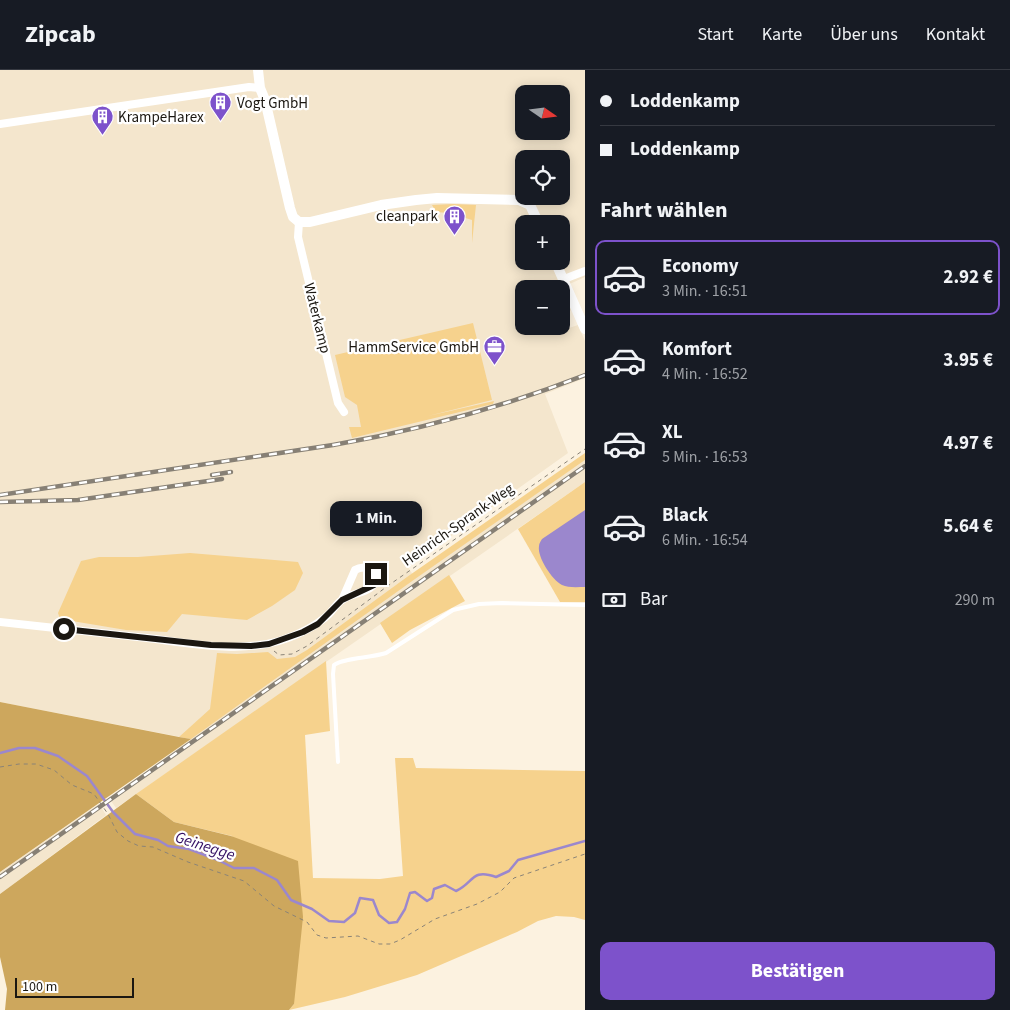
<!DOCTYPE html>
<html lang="de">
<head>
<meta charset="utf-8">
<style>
  :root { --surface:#171b24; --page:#242831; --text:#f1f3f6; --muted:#9ea1a6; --line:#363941; --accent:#7d52cb }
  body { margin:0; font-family:"Source Sans 3",sans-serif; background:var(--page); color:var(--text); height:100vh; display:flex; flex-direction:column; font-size:19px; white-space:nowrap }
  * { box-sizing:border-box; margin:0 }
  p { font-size:16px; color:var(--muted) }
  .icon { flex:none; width:28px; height:28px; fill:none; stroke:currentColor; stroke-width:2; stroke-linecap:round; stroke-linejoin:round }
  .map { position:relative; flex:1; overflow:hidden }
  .sheet { display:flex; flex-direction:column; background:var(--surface); width:425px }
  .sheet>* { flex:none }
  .top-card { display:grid; align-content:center; height:110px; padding:0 15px; background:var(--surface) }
  .needle { width:32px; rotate:104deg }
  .fabs { position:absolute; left:515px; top:15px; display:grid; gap:10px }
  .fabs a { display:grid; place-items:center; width:55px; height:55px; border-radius:10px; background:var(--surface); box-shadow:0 2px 12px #0003; font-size:25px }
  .scale { position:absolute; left:15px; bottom:12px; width:119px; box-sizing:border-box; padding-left:5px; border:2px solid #1b1711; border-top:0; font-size:14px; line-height:18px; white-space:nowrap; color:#1b1711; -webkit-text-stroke:4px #fff; paint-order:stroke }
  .end { position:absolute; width:22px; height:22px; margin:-11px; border:6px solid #1b1711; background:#fff; box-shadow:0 0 0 2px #fff }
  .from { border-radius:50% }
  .bubble { position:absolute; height:35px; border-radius:10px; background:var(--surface); box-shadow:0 2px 12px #0003; font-size:16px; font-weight:700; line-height:35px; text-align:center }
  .top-card b { display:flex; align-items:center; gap:18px; height:48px; font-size:19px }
  .top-card b+b { border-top:1px solid var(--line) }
  .top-card i { width:12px; height:12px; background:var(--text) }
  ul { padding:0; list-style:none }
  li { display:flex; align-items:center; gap:15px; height:75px; margin:0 10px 8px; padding:0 5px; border:2px solid transparent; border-radius:10px }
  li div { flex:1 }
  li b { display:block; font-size:19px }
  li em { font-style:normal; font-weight:700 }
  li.current { border-color:var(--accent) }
  li>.icon { width:45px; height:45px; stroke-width:1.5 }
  h2 { padding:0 15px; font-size:22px; line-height:60px }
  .pay { display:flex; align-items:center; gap:12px; height:55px; padding:0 15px; font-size:19px }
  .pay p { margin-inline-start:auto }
  .action { display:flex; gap:10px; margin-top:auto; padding:10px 15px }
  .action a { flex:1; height:58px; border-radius:10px; background:var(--accent); color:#fff; font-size:20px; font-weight:700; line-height:58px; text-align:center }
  header { display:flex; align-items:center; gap:30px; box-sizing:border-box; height:70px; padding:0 25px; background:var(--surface); border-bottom:1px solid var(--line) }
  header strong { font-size:24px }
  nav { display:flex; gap:28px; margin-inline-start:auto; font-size:18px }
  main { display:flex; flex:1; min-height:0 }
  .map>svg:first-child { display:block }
  .built { fill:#f4e6cd; fill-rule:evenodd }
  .green { fill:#f6d28d }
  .forest { fill:#cda75d }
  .water { fill:#9b87cd }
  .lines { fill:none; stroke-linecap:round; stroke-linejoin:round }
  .stream { stroke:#9b87cd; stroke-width:2.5 }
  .path { stroke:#8a8377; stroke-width:1; stroke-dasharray:4 4; stroke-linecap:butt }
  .lane { stroke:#fff; stroke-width:4 }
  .street { stroke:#fff; stroke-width:8 }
  .secondary { stroke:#fff; stroke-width:10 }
  .rail-casing { stroke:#878075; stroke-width:4.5 }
  .rail { stroke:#fff; stroke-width:2.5; stroke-dasharray:8; stroke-linecap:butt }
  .route { stroke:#1b1711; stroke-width:6 }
  .labels { text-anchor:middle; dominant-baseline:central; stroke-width:4.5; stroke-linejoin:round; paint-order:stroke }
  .poi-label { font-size:15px; fill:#1b1711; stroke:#fff; text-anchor:start }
  .street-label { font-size:15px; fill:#1b1711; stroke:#fff }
  .water-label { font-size:16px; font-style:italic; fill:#341063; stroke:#fff }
</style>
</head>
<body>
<header>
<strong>Zipcab</strong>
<nav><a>Start</a><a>Karte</a><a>Über uns</a><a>Kontakt</a></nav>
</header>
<main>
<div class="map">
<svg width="585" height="940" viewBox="0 0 585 940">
  <rect width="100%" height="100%" fill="#fcf2e0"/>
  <g class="built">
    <path d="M 0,0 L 585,0 L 585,207 L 563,217 L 572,240 L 561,244 L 561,219 L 524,219 L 524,256 L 558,256 L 560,261 L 578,255 L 585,271 L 585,308 L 545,324 L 568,383 L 408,497 L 415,508 L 585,390 L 585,412 L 116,738 L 109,728 L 191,669 L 0,632 ZM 524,24 L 561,24 L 561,61 L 524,61 ZM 524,89 L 561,89 L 561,126 L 524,126 ZM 524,154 L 561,154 L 561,191 L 524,191 Z"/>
    <path d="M 99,734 L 106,745 L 0,824 L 0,802 Z"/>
  </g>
  <g class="green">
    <path d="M 453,134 L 476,135 L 472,173 L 472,150 L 449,143 L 436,142 L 432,135 Z"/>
    <path d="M 473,253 L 492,330 L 428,346 L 494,331 L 493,334 L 352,368 L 349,357 L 361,357 L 357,335 L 345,327 L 335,285 Z"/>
    <path d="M 585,383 L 585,390 L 415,509 L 191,669 L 179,667 L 210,639 L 217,583 L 237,584 L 268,582 L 277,589 L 295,587 L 307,580 L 407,507 Z"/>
    <path d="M 585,412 L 585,532 L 560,532 L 518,459 Z"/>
    <path d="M 190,483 L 298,492 L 303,503 L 295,520 L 272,536 L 247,550 L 182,544 L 167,562 L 126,560 L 60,549 L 58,543 L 81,491 L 99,487 L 138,487 Z"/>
    <path d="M 449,505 L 465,531 L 410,560 L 392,573 L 380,553 Z"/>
    <path d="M 326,591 L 330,661 L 305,665 L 313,808 L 380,809 L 403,806 L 395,688 L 413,688 L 416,698 L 585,701 L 585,850 L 574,847 L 556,846 L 538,851 L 517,862 L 417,905 L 345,927 L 289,940 L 294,934 L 232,766 L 174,752 L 136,724 Z"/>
  </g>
  <g class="forest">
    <path d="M 0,632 L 179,667 L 191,669 L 0,802 Z"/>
    <path d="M 136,724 L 174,752 L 231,766 L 298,791 L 303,847 L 294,934 L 289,940 L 5,940 L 7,919 L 0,887 L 0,824 Z"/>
  </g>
  <path class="water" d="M 585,440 L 585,517 C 578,517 568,518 562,515 C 552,510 537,487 539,476 C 539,473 541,471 542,469 Z"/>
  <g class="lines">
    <path class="stream" d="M 0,683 L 19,678 L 35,678 L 58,686 L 87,706 L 113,742 L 135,764 L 158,770 L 168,776 L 189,779 L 218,790 L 234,798 L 254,798 L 277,810 L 291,830 L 312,839 L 329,851 L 344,852 L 355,843 L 360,828 L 373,830 L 379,845 L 389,853 L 397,852 L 405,839 L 410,823 L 415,822 L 427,831 L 432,828 L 434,819 L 445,815 L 456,821 C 474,813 471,798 496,807 L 509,801 L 518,790 L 585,771"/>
    <g class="path">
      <path d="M 274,581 L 279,585 L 292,584 L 307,576 L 389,515 L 585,379"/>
      <path d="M 0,697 L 19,694 L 36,694 L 54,700 L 72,715 L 94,724 L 108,744 L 117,762 L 128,771 L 139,776 L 153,777 L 188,792 L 244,811 L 274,836 L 307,852 L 317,865 L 326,868 L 358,866 L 379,874 L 390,874 L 400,870 L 435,849 L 477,834 L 500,822 L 514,808 L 585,784"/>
    </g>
    <path class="lane" d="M 338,692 L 333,604 L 334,595 C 343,588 371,588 386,583 L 453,540 L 479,534 L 502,533 L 585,535"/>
    <g class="street">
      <path d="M 0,54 L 249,17 L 260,18"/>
      <path d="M 299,152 L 298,167 L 338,333 L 344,342"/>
      <path d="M 564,209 L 585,201"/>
      <path d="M 0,552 C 49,557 98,563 147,568 C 189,573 239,583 279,571 C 298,565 315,557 329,544 C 333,540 337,533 342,530 C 351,523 369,523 375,513 C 383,499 365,494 355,500 L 342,530"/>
    </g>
    <g class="secondary">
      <path d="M 258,0 L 260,18 L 265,30 L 290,138 L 293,147 L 299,152 L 310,152 L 381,135 L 416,130 L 437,128 L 519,130 L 530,135 L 539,154"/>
      <path d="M 555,191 L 585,259"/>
    </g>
    <defs>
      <g id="rail">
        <path d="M 212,405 L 231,402"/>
        <path d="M 0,425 L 333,375 C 420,360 503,337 585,305"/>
        <path d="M 0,432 L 78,430 L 222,409"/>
        <path d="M 0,807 L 585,396"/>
      </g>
    </defs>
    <use href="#rail" class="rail-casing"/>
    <use href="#rail" class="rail"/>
  </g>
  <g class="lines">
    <path class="route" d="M 64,559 L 211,575 L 251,576 L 269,574 L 303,562 L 318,554 L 342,530 L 374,515 L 377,508 L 376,504"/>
  </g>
  <defs>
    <symbol id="building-pin" viewBox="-11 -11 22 30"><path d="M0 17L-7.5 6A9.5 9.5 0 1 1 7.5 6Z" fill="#7d52cb" stroke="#fff"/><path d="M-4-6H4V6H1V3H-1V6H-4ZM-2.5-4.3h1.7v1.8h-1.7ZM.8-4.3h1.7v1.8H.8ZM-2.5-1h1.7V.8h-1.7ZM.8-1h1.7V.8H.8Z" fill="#fff"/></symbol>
    <symbol id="office-pin" viewBox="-11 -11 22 30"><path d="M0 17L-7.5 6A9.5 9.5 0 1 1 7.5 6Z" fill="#7d52cb" stroke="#fff"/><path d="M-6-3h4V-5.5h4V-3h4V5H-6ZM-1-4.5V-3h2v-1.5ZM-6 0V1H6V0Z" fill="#fff"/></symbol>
  </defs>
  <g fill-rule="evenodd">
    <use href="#building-pin" x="208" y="20" width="25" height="34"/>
    <use href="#building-pin" x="90" y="34" width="25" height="34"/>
    <use href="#building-pin" x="442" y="134" width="25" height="34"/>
    <use href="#office-pin" x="482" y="264" width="25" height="34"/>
  </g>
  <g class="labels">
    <g class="poi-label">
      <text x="237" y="33">Vogt GmbH</text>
      <text x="118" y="47">KrampeHarex</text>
      <text x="438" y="146" text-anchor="end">cleanpark</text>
      <text x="479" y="277" text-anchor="end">HammService GmbH</text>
    </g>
    <g class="street-label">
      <text transform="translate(317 248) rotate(76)">Waterkamp</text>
      <text transform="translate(458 455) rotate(-35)">Heinrich-Sprank-Weg</text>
    </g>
    <g class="water-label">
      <text transform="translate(205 776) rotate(18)">Geinegge</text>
    </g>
  </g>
</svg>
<div class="fabs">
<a><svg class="needle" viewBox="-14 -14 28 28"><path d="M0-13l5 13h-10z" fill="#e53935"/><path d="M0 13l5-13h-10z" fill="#9ea1a6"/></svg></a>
<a><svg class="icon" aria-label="locate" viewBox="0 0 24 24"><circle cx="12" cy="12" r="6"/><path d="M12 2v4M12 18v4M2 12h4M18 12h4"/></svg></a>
<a>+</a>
<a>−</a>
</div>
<div class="scale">100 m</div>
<i class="end from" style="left:64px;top:559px"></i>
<i class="end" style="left:376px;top:504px"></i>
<div class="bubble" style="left:330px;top:431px;width:92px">1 Min.</div>
</div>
<section class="sheet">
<div class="top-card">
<b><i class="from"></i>Loddenkamp</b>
<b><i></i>Loddenkamp</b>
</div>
<h2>Fahrt wählen</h2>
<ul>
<li class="current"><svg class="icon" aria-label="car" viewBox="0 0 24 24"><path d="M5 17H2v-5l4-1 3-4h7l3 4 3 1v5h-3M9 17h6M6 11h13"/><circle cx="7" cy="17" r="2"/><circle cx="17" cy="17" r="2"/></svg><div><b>Economy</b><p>3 Min. · 16:51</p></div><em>2.92 €</em></li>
<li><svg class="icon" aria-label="car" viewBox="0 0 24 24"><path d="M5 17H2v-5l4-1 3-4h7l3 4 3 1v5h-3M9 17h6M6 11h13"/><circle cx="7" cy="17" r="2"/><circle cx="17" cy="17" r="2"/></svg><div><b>Komfort</b><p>4 Min. · 16:52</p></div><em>3.95 €</em></li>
<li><svg class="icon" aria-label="car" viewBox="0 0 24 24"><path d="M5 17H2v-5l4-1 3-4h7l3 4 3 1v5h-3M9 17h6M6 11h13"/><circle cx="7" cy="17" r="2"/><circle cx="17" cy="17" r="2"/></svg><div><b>XL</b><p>5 Min. · 16:53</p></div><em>4.97 €</em></li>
<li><svg class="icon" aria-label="car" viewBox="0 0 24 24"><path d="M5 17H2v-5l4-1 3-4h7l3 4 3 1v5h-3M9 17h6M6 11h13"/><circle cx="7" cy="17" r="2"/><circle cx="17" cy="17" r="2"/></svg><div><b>Black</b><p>6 Min. · 16:54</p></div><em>5.64 €</em></li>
</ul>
<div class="pay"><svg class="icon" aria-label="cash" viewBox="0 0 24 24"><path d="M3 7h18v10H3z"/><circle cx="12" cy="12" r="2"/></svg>Bar<p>290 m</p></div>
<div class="action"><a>Bestätigen</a></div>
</section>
</main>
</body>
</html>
